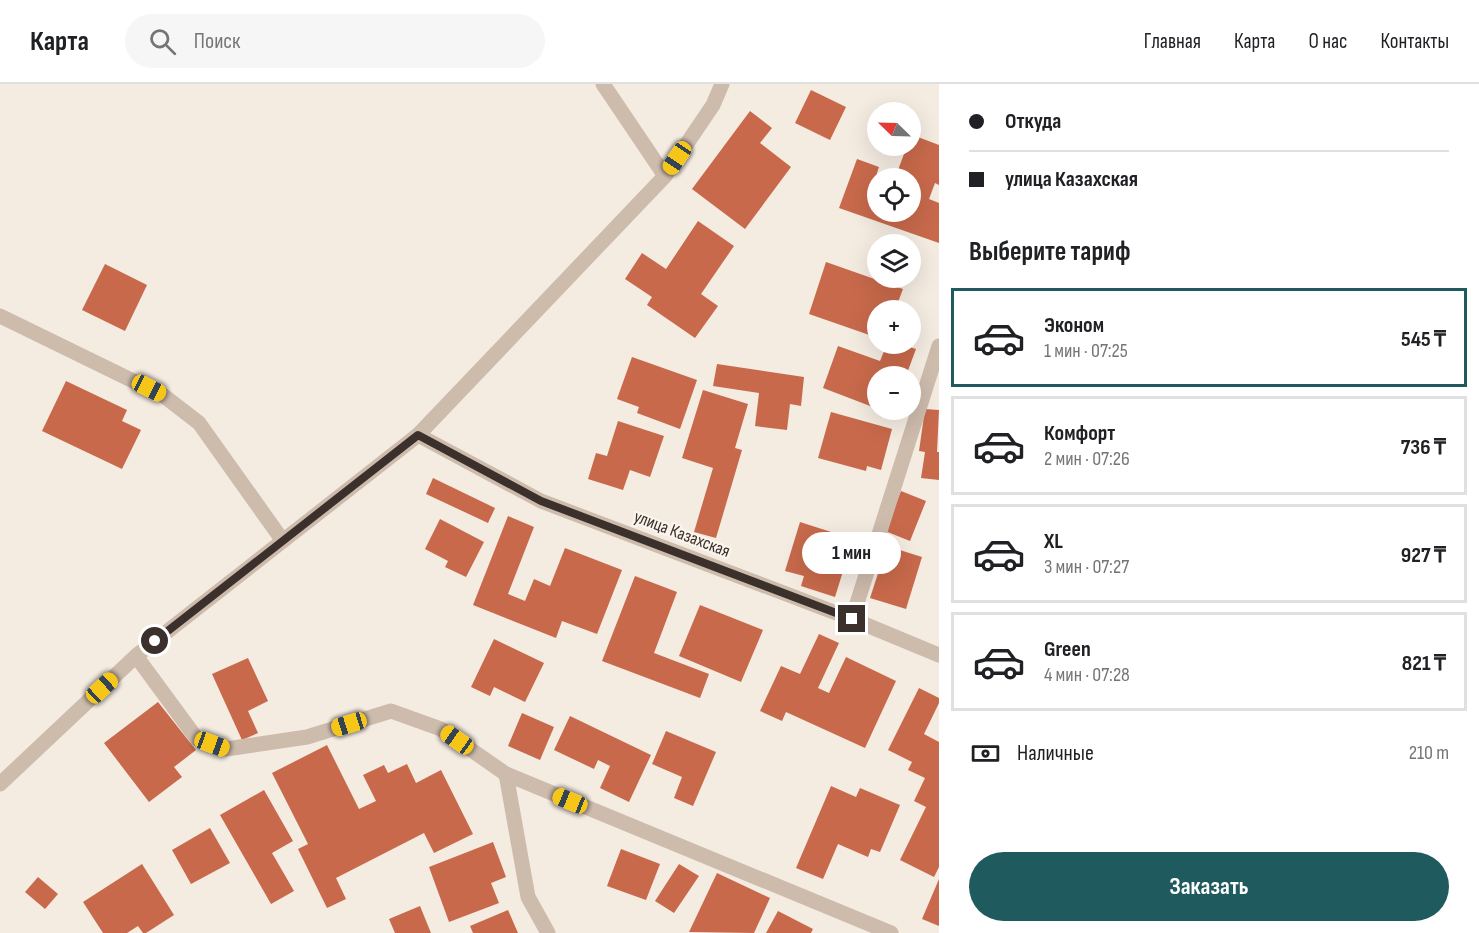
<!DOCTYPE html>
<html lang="ru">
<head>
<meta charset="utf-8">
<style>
  :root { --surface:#fff; --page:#f6f6f6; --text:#202124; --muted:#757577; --line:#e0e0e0; --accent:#1f5a5e }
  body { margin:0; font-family:"Sofia Sans Condensed",sans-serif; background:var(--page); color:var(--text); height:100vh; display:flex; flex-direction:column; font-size:22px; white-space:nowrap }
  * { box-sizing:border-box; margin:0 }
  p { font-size:20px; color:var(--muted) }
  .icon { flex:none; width:33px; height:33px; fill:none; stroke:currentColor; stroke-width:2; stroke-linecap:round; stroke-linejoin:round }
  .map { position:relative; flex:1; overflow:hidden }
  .panel { display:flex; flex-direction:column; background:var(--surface); width:540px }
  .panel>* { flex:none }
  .hud { display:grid; align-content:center; height:132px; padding:0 30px; background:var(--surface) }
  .needle { width:39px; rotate:293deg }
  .controls { position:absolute; left:867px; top:18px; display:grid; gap:12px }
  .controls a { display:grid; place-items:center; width:54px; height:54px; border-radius:50%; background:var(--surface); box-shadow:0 6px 24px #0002; font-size:30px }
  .end { position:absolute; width:27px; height:27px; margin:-14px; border:8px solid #3b302b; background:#fff; box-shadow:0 0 0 3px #fff }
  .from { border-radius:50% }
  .bubble { position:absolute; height:42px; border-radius:21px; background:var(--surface); box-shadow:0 6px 24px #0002; font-size:20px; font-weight:700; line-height:42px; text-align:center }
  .car { position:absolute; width:18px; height:36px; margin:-18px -9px; border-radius:8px; box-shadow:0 0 4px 2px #0007; background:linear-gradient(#f5c518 24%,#345 0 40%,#f5c518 0 76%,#345 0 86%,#f5c518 0) }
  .hud b { display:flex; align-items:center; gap:21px; height:57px; font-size:22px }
  .hud b+b { border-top:2px solid var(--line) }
  .hud i { width:15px; height:15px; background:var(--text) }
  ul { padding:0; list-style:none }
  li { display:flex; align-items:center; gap:18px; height:99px; margin:0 12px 9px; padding:0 18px; border:3px solid var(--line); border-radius:0px }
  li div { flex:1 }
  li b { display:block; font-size:22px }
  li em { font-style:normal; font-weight:700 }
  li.selected { border-color:var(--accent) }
  li>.icon { width:54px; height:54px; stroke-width:1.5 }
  h2 { padding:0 30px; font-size:27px; line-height:72px }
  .pay { display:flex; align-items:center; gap:15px; height:66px; padding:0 30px; font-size:22px }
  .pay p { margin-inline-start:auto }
  .cta { display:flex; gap:12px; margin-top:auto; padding:12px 30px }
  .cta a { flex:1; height:69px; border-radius:36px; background:var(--accent); color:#fff; font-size:24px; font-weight:700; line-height:69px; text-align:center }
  header { display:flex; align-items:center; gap:36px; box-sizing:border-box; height:84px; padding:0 30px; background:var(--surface); border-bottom:2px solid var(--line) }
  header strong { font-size:28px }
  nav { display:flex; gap:33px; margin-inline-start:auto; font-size:21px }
  .search { width:420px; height:54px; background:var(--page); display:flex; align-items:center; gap:15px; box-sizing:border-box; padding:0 21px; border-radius:33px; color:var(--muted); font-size:22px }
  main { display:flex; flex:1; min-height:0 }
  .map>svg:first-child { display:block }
  .building { fill:#c8694b }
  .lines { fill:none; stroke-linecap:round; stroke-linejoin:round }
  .minor { stroke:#cdbbac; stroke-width:15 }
  .route { stroke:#3b302b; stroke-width:8 }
  .labels { text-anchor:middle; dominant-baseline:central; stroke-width:4.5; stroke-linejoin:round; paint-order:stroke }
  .street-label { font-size:18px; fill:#3b302b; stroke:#fbf5ee }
</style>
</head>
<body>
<header>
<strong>Карта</strong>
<div class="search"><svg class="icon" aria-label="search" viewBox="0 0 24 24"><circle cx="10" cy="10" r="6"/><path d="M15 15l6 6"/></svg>Поиск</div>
<nav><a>Главная</a><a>Карта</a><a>О нас</a><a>Контакты</a></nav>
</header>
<main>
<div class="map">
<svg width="939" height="849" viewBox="0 0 939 849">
  <rect width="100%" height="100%" fill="#f4ebe1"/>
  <g class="building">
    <path d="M 811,6 L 846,23 L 830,56 L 795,39 Z"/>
    <path d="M 750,27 L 772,44 L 760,59 L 791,83 L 745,145 L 692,105 Z"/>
    <path d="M 910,50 L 939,61 L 939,101 L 935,99 L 929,115 L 939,119 L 939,159 L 839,124 L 857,75 L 879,83 L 875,95 L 878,96 L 878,128 L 910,128 L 910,94 L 895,94 L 907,62 L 910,62 Z"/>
    <path d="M 698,137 L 734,162 L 701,210 L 718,222 L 695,254 L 647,221 L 652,213 L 625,195 L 642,169 L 666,185 Z"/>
    <path d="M 826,178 L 903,205 L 895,226 L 878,226 L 878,254 L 809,230 Z"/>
    <path d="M 105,180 L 147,201 L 125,247 L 82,226 Z"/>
    <path d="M 887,260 L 900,260 L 916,265 L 906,292 L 878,292 L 878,325 L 823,304 L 838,262 L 880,277 Z"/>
    <path d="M 632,273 L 697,296 L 680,345 L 637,329 L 639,323 L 617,315 Z"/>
    <path d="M 717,280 L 804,293 L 801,322 L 790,320 L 787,346 L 755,342 L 759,309 L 713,302 Z"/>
    <path d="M 66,297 L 127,326 L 122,337 L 141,346 L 122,385 L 42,347 Z"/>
    <path d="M 703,306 L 748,320 L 735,364 L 742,366 L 716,454 L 694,448 L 713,384 L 682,374 Z"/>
    <path d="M 925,325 L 939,326 L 937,368 L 939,368 L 939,396 L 921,394 L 925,368 L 919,367 Z"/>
    <path d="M 831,328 L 892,345 L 881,386 L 867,382 L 866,387 L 818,374 Z"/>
    <path d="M 618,337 L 664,352 L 650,393 L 630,386 L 623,406 L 588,395 L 596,369 L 607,372 Z"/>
    <path d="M 433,394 L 495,424 L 488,439 L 426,410 Z"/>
    <path d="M 901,407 L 926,417 L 910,457 L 885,447 Z"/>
    <path d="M 508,432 L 534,443 L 508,510 L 525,517 L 534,495 L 550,502 L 565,464 L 622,486 L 597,550 L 562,537 L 556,554 L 473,521 Z"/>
    <path d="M 440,435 L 484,458 L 466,493 L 445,483 L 448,477 L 425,465 Z"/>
    <path d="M 800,438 L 853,455 L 835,513 L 801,502 L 804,492 L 785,487 Z"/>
    <path d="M 887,462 L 922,473 L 906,525 L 870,514 Z"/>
    <path d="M 635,492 L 677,508 L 654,569 L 709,590 L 700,614 L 602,577 Z"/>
    <path d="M 700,521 L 763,546 L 741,598 L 679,572 Z"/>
    <path d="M 819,550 L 839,559 L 818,604 L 829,609 L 846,573 L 896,597 L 865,664 L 786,628 L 782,637 L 760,627 L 781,582 L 800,590 Z"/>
    <path d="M 494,555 L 544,579 L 525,618 L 494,603 L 490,612 L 471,603 Z"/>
    <path d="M 248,574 L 268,617 L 248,627 L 258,649 L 242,656 L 212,590 Z"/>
    <path d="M 919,604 L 939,614 L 939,619 L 924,650 L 939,658 L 939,783 L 934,793 L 900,776 L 926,723 L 914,717 L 925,694 L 908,686 L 912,678 L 888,666 Z"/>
    <path d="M 158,618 L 196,666 L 174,683 L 182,693 L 149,718 L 104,659 Z"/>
    <path d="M 522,629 L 554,643 L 540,676 L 508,662 Z"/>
    <path d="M 570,632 L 651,671 L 629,718 L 600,704 L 610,682 L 598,676 L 594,685 L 554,666 Z"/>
    <path d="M 666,647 L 716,668 L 693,722 L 674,714 L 682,693 L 652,680 Z"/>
    <path d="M 327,661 L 359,725 L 376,717 L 363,691 L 384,681 L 388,689 L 407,680 L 416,699 L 441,686 L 473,750 L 434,769 L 424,749 L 336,794 L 346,815 L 327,824 L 298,765 L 308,760 L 272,689 Z"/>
    <path d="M 831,702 L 856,713 L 860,704 L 900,721 L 880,768 L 871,765 L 868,773 L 838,760 L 823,795 L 796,784 Z"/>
    <path d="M 264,706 L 293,757 L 272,769 L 294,807 L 271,820 L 220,731 Z"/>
    <path d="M 210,744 L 230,779 L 191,800 L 172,766 Z"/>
    <path d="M 493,758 L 506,793 L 491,799 L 499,819 L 449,838 L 429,783 Z"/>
    <path d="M 621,765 L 660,780 L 646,816 L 607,802 Z"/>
    <path d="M 142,780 L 174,831 L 146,849 L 143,849 L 138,842 L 127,849 L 103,849 L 83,818 Z"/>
    <path d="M 679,780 L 699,792 L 674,829 L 655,817 Z"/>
    <path d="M 717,789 L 770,814 L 754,849 L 689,848 Z"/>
    <path d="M 38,793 L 58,810 L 45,825 L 25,808 Z"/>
    <path d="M 939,795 L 939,842 L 922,835 Z"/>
    <path d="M 420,822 L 431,849 L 395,849 L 389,835 Z"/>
    <path d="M 508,826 L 518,849 L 473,849 L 470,842 Z"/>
    <path d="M 778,827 L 813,845 L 811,849 L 766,849 Z"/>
  </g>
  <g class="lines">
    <g class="minor">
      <path d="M 603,0 L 665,92"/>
      <path d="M 0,232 L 164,312 L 199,339 L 283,457"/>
      <path d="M 418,351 L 541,417 L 852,535 L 939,571"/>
      <path d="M 852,535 L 939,262"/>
      <path d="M 136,572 L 197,655 L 226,665 L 307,653 L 391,627 L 441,645 L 506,690 L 891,849"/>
      <path d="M 506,690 L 528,813 L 548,849"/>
      <path d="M 0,700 L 136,572 L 418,351 L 665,92 L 713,21 L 722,0"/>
    </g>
  </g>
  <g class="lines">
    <path class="route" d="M 155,557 L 418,351 L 541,417 L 852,535"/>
  </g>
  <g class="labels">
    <g class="street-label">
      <text transform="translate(682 450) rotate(21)">улица Казахская</text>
    </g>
  </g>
</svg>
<div class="controls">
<a><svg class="needle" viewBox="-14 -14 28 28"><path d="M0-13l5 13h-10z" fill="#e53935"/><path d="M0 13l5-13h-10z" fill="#757577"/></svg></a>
<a><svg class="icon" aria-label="locate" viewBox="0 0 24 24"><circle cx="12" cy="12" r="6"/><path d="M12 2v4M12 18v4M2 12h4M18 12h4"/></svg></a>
<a><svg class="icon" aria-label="layers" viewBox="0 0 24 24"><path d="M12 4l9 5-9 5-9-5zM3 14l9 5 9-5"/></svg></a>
<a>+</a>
<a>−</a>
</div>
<i class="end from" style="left:155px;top:557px"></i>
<i class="end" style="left:852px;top:535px"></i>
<div class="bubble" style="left:802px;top:448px;width:99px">1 мин</div>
<i class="car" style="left:677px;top:74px;rotate:214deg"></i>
<i class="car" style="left:149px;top:304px;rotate:117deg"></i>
<i class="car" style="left:102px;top:604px;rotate:47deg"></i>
<i class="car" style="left:349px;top:640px;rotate:253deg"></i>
<i class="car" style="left:457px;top:656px;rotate:305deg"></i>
<i class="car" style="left:212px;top:660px;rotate:110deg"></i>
<i class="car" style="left:570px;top:717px;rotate:292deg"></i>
</div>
<section class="panel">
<div class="hud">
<b><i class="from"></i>Откуда</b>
<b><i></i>улица Казахская</b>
</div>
<h2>Выберите тариф</h2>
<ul>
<li class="selected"><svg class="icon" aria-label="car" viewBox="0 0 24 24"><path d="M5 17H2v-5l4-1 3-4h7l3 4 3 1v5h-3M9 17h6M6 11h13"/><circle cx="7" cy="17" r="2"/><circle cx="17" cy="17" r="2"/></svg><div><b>Эконом</b><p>1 мин · 07:25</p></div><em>545 ₸</em></li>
<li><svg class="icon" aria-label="car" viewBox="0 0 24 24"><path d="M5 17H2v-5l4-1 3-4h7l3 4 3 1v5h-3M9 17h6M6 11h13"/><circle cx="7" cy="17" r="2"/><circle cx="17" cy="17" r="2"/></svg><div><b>Комфорт</b><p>2 мин · 07:26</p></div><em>736 ₸</em></li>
<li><svg class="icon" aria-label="car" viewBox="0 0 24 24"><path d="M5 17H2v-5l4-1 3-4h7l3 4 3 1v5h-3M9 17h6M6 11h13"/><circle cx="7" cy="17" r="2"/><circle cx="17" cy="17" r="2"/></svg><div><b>XL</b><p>3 мин · 07:27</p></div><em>927 ₸</em></li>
<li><svg class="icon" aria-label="car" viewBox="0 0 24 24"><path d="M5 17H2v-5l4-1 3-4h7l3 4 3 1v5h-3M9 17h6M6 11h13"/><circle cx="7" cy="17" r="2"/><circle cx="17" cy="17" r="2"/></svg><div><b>Green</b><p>4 мин · 07:28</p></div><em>821 ₸</em></li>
</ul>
<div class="pay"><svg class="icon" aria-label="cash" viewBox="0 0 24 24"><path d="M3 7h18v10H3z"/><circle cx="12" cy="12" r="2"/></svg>Наличные<p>210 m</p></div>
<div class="cta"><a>Заказать</a></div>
</section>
</main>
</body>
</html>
